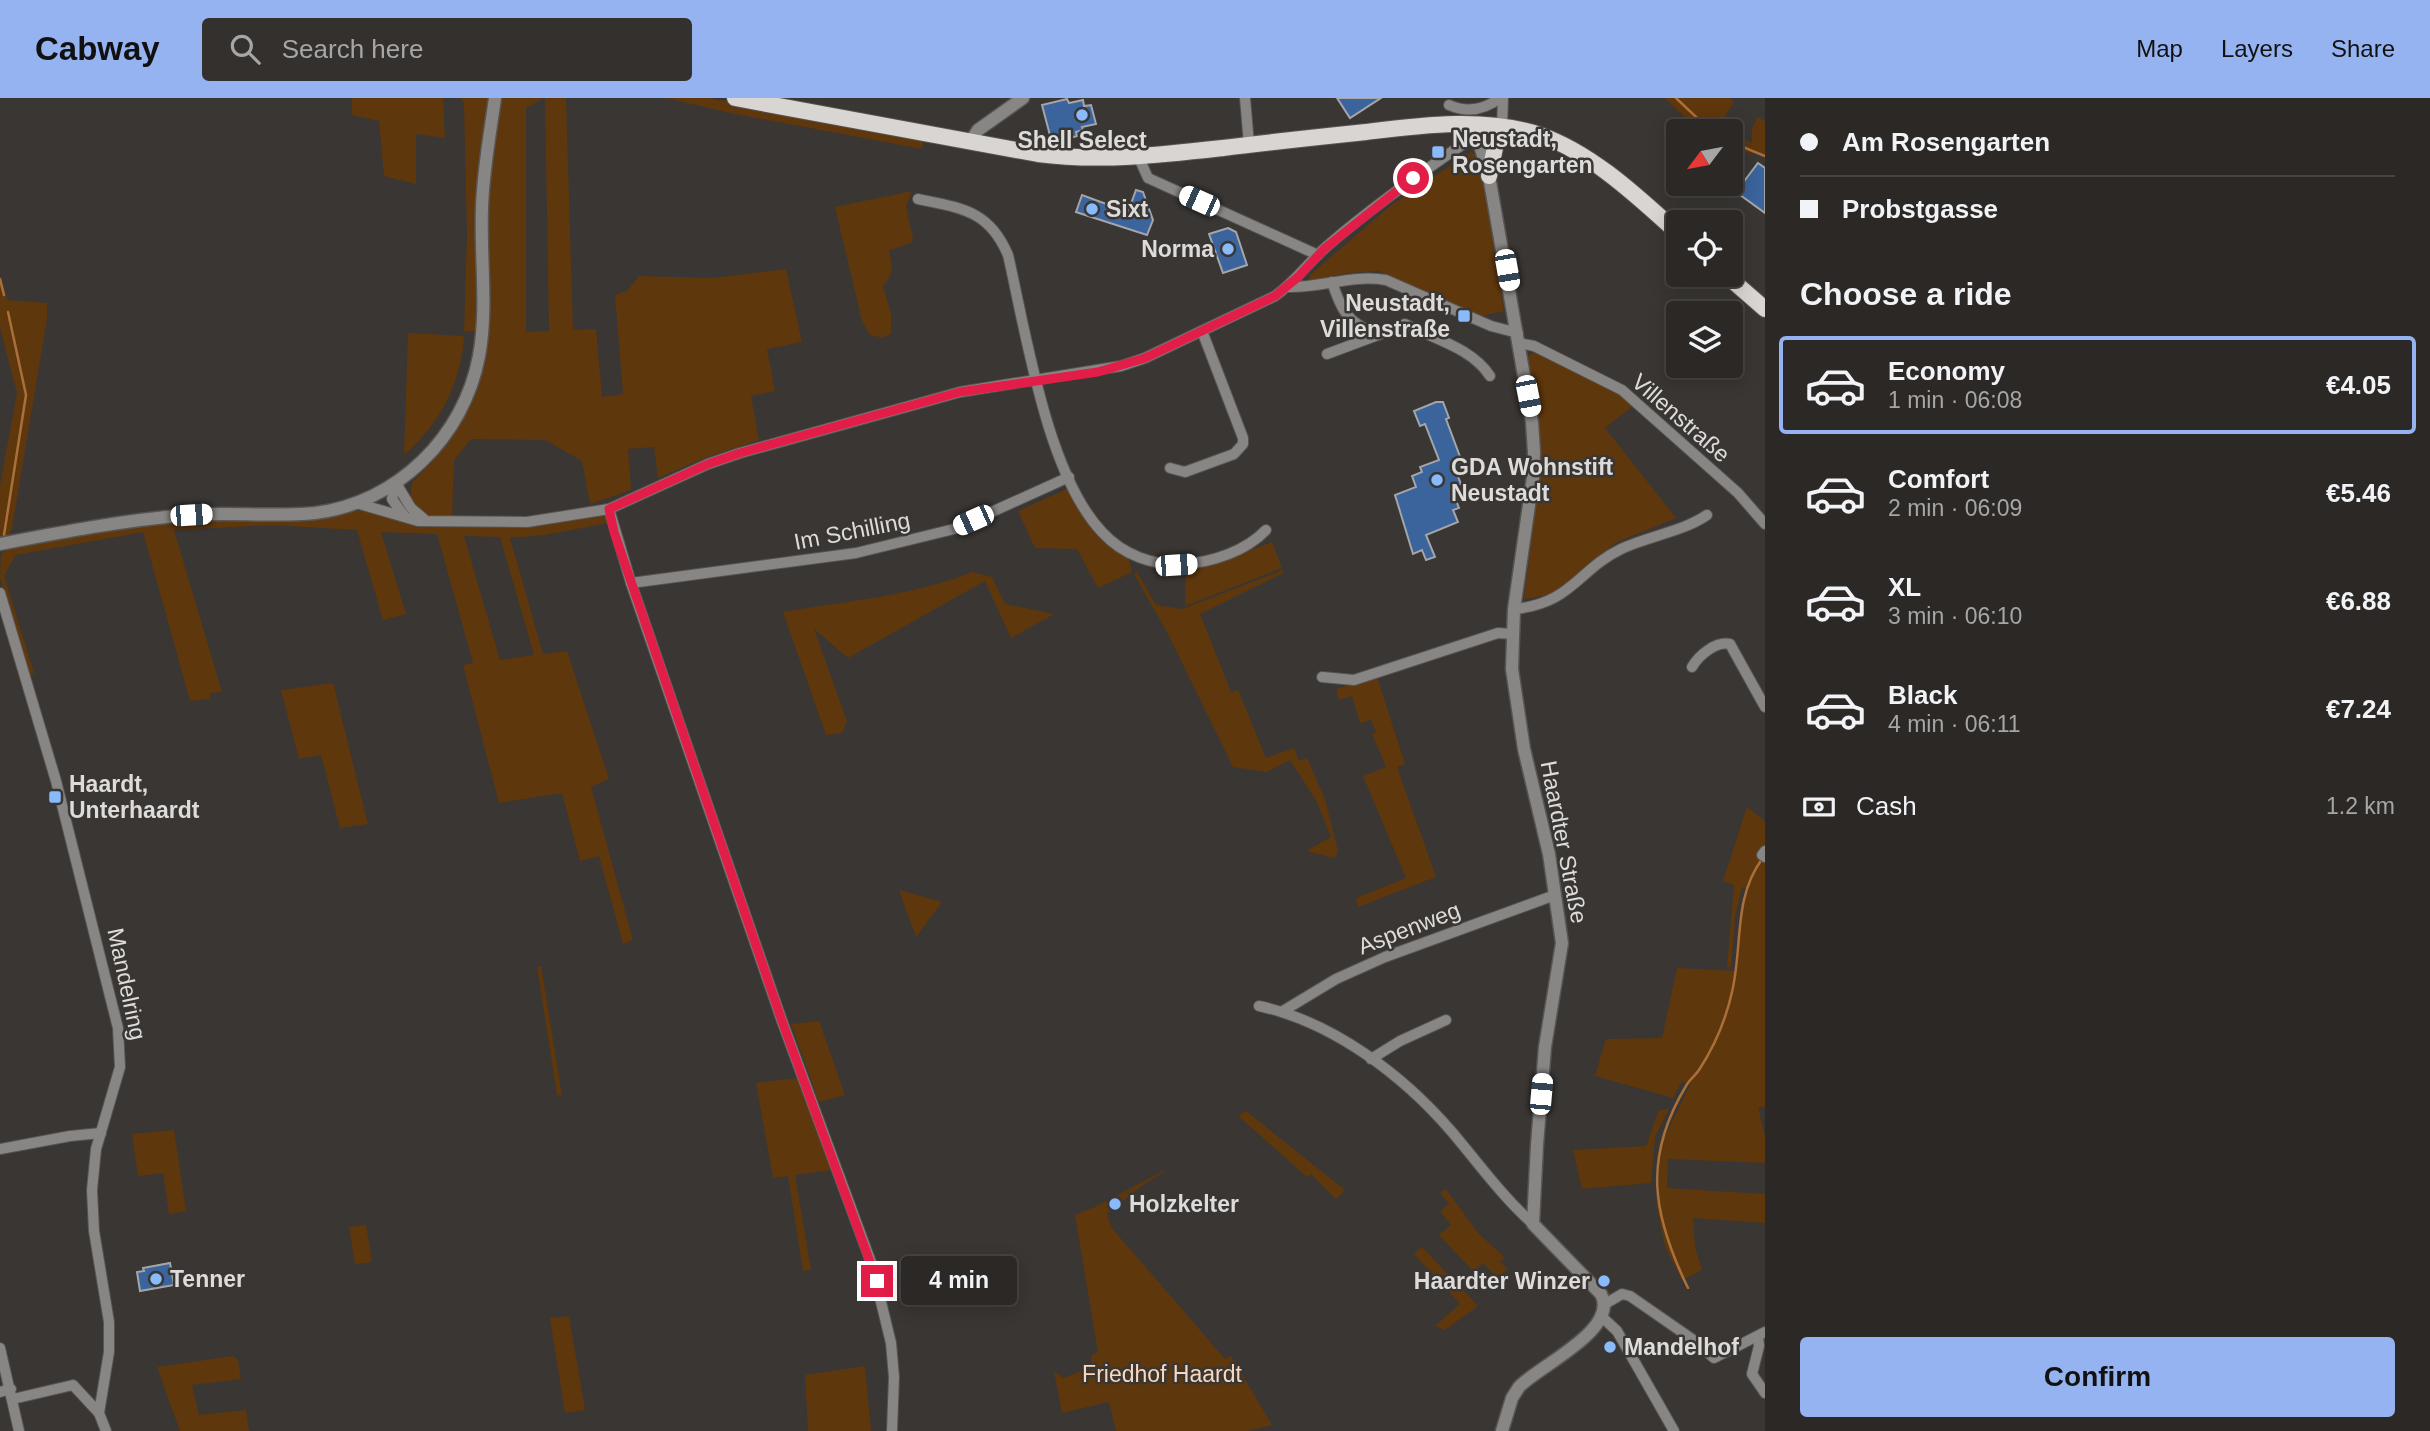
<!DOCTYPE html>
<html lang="en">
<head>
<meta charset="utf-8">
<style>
  :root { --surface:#2b2826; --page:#33302e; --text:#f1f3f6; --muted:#a6a6a7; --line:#474443; --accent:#95b2f1 }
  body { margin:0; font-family:Helvetica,sans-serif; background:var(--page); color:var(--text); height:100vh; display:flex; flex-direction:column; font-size:26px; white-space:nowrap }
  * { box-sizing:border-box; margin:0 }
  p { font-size:23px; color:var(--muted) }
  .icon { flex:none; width:38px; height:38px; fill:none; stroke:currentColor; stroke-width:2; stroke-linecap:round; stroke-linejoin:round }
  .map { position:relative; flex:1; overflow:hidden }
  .drawer { display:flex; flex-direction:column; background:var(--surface); width:665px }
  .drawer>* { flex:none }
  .hud { display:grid; align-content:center; height:154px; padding:0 35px; background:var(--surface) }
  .needle { width:46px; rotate:238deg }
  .tools { position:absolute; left:1666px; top:21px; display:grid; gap:14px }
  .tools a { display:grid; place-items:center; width:77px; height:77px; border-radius:7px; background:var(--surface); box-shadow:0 4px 18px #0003,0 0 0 2px var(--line); font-size:35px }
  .end { position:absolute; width:32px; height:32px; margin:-16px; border:9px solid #e11d48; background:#fff; box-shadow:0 0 0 4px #fff }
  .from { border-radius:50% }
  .bubble { position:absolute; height:49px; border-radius:7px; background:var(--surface); box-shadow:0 4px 18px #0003,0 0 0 2px var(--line); font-size:23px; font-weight:800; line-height:49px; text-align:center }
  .car { position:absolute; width:21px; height:42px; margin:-21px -10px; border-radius:9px; box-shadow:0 0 5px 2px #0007; background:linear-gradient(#fff 24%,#345 0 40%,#fff 0 76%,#345 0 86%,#fff 0) }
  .hud b { display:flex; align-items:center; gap:24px; height:66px; font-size:26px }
  .hud b+b { border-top:2px solid var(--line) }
  .hud i { width:18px; height:18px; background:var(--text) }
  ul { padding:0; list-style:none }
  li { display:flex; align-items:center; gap:21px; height:98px; margin:0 14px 10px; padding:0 21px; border:4px solid transparent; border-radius:7px }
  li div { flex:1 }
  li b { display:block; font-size:26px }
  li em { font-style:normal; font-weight:800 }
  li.current { border-color:var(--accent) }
  li>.icon { width:63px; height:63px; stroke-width:1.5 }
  h2 { padding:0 35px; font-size:32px; line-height:84px }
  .pay { display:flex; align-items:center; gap:18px; height:77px; padding:0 35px; font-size:26px }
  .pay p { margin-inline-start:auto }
  .button { display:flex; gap:14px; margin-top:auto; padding:14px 35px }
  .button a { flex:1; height:80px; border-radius:7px; background:var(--accent); color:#111; font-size:28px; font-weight:800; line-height:80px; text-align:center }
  header { display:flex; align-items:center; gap:42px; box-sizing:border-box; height:98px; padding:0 35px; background:var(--accent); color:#111 }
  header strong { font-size:33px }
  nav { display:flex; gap:38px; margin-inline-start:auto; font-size:24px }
  .search { width:490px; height:63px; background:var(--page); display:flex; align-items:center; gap:18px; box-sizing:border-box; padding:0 24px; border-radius:7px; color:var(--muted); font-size:26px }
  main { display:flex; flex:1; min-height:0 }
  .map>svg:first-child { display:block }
  .green { fill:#5f370d; fill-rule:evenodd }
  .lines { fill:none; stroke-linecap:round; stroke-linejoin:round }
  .stream { stroke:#aa703a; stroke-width:2.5 }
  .building { fill:#3a649b; stroke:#a3a5a9; stroke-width:2 }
  .minor-casing { stroke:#575451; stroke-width:12 }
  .tertiary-casing { stroke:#575451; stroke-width:15 }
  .primary-casing { stroke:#575451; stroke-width:18 }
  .minor { stroke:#888685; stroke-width:10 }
  .tertiary { stroke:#888685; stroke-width:12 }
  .primary { stroke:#d9d5d2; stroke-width:16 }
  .route { stroke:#e11d48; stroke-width:9 }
  .poi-dot { fill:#89bafc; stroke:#393633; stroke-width:2.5 }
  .labels { text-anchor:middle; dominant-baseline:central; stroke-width:5; stroke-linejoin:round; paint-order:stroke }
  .poi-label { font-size:23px; font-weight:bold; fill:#dedcdb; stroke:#393633; text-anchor:start }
  .street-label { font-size:23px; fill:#dedcdb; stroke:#393633 }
  .park-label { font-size:23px; fill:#fad8bd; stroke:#393633 }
</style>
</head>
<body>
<header>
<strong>Cabway</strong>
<div class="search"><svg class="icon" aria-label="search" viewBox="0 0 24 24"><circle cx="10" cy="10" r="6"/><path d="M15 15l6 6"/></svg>Search here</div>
<nav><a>Map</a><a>Layers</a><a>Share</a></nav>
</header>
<main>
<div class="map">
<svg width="1765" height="1333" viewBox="0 0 1765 1333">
  <rect width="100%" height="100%" fill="#393633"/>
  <g class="green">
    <path d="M 352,0 L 443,0 L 445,40 L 416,36 L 416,86 L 384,78 L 379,23 L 352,17 Z"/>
    <path d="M 461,0 L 489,0 L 476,127 L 477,233 L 464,233 L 467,137 L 464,5 Z"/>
    <path d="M 499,0 L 544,0 L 526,10 L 526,234 L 549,233 L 545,0 L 566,0 L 573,232 L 596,231 L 602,299 L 623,296 L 615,197 L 628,192 L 639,178 L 712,180 L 786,171 L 802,244 L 767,251 L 775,293 L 751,298 L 759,342 L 707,359 L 658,380 L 654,349 L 628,351 L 631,392 L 590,406 L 582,363 L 545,342 L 471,341 L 454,362 L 452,419 L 427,418 L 410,404 L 412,385 C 425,371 438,359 449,344 C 470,311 479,271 489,235 L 486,228 L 485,118 Z"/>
    <path d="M 666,0 L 709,0 L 924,41 L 922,51 L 735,16 Z"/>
    <path d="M 1665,0 L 1729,0 L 1734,3 L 1717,33 L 1699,33 Z"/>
    <path d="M 1758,19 L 1765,23 L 1765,57 L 1731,52 L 1731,37 L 1752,44 L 1752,30 Z"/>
    <path d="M 1471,54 L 1479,59 L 1504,213 L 1482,218 L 1379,173 L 1348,175 L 1310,183 L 1309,178 L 1390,108 Z"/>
    <path d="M 912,93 L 906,108 L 913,141 L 911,145 L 889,152 C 892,169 895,175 883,188 L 891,215 L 891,235 L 883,240 L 870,237 L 862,223 L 835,109 Z"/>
    <path d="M 0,178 L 7,202 L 47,205 L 47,221 L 12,430 L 8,439 L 0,441 L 0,387 L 17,295 L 0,230 Z"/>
    <path d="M 408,235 L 464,238 C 461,285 440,326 404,357 Z"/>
    <path d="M 1535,253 L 1608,289 L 1632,305 L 1633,308 L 1605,330 L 1676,420 L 1615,445 L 1554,496 L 1524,501 L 1540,376 L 1539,333 L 1528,258 Z"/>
    <path d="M 1069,390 C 1086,422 1095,441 1128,459 L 1132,474 L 1098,490 L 1077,451 L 1035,450 L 1018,413 Z"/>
    <path d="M 369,412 C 408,419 447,428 487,429 C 527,430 567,421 606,415 L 608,425 L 545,437 L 510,440 L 543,556 L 567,553 L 609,681 L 591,689 L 633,842 L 623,846 L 599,758 L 580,763 L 562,695 L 499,705 L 463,567 L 473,565 L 437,436 L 381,434 L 406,516 L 383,522 L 357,432 L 271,427 L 174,432 L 222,594 L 210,595 L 211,601 L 190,603 L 143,434 L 16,457 L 4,477 L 34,575 L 29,578 L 0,480 L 1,456 L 12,448 L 172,422 ZM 464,438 L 500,439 L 534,557 L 500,562 Z"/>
    <path d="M 1272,444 L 1282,470 L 1185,508 L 1186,470 L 1208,468 Z"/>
    <path d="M 1283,472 L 1284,475 L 1200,516 L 1231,594 L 1238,592 L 1266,660 L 1294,650 L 1299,663 L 1307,660 L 1325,701 L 1338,753 L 1335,760 L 1306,753 L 1331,739 L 1317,704 L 1290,662 L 1267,674 L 1233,669 L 1168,536 L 1134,476 L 1137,474 L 1156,507 L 1182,511 Z"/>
    <path d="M 972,474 L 992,479 L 1005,506 L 1054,516 L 1011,540 L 985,483 L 848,560 L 814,531 L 847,623 L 842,635 L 826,637 L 783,514 C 847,503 912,498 972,474 Z"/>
    <path d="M 1377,579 L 1405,666 L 1397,669 L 1436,779 L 1358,809 L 1356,800 L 1406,780 L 1363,678 L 1386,669 L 1372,636 L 1376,634 L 1371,622 L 1360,625 L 1352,598 L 1339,602 L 1336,591 Z"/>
    <path d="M 333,585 L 368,726 L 340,730 L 321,657 L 299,661 L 281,592 Z"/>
    <path d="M 1747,709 L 1765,723 L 1765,1009 L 1758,1009 L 1765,1038 L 1765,1065 L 1668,1061 L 1667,1090 L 1765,1096 L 1765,1125 L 1693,1120 L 1695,1149 L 1702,1172 L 1682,1182 L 1665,1148 L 1656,1104 L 1658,1104 L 1660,1048 L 1690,987 L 1682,983 L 1673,1000 L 1595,978 L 1606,941 L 1662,940 L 1677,870 L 1736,873 L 1742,809 L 1749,791 L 1742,789 L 1735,818 L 1731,869 L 1727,869 L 1734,787 L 1723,783 Z"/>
    <path d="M 899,792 L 942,804 L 916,839 Z"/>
    <path d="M 541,868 L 562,997 L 557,997 L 537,869 Z"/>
    <path d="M 819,923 L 845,997 L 819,1004 L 791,926 Z"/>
    <path d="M 799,980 L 832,1072 L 795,1077 L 811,1172 L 803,1173 L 788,1078 L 773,1080 L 756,985 Z"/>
    <path d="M 1669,1011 L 1655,1038 L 1651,1085 L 1582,1091 L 1573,1052 L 1646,1048 L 1659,1012 Z"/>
    <path d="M 1246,1013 L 1345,1092 L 1336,1101 L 1311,1076 L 1307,1079 L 1238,1018 Z"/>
    <path d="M 174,1032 L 186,1113 L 169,1116 L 163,1075 L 138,1078 L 132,1036 Z"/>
    <path d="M 1163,1073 L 1164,1074 L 1146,1085 L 1107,1115 L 1111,1129 L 1225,1261 L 1231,1258 L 1272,1327 L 1247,1333 L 1116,1333 L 1109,1304 L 1062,1315 L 1054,1273 L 1063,1280 L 1090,1270 L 1092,1257 L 1098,1254 L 1075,1117 L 1097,1108 Z"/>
    <path d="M 1446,1091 L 1478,1135 L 1505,1160 L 1500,1164 L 1507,1171 L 1498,1180 L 1483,1165 L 1474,1174 L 1439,1137 L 1451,1127 L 1440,1113 L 1449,1106 L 1440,1095 Z"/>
    <path d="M 366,1127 L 372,1164 L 355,1166 L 349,1129 Z"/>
    <path d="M 1422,1149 L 1478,1208 L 1445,1232 L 1435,1228 L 1460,1206 L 1414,1156 Z"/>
    <path d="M 569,1218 L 585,1312 L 565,1315 L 550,1220 Z"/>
    <path d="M 233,1258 L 238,1262 L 241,1281 L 192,1287 L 199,1317 L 246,1312 L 249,1333 L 180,1333 L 157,1269 Z"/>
    <path d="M 865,1268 L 871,1333 L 808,1333 L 805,1277 Z"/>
  </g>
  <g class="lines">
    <g class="stream">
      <path d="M 1676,0 L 1711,33"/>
      <path d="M 1731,44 L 1765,58"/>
      <path d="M 0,181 L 4,197"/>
      <path d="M 4,437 L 26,297 L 8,214"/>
      <path d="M 1688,1190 C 1653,1118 1642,1061 1686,988 C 1689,982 1695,978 1699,972 C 1714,949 1726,921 1732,894 C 1743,847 1733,801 1762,761"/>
    </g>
  </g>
  <g class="building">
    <path d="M 1337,0 L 1381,0 L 1350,20 Z"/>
    <path d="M 1067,1 L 1069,5 L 1083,2 L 1084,8 L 1091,7 L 1096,26 L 1082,29 L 1083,32 L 1076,34 L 1077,38 L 1052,45 L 1042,7 Z"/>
    <path d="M 1758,65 L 1765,70 L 1765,115 L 1736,94 Z"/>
    <path d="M 1136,92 L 1143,94 L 1153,122 L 1147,137 L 1076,114 L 1082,97 L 1128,114 Z"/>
    <path d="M 1228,130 L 1236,134 L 1247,167 L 1223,175 L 1209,136 Z"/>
    <path d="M 1436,304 L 1443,304 L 1449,320 L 1446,321 L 1465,372 L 1457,376 L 1461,386 L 1451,390 L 1459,410 L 1453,412 L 1458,424 L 1426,437 L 1435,459 L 1426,462 L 1422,452 L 1413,456 L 1395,397 L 1416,389 L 1412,378 L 1422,374 L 1420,369 L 1439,362 L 1425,326 L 1420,328 L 1414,313 Z"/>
    <path d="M 170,1165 L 174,1187 L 140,1193 L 137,1174 L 144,1173 L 143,1170 Z"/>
  </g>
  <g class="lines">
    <defs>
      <g id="minor">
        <path d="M 1245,0 L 1249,46"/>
        <path d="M 1449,7 C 1467,15 1484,12 1500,0"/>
        <path d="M 1502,29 L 1503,0"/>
        <path d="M 1139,60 L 1148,80 L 1318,157"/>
        <path d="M 918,101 C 961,110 989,112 1008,157 C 1026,235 1047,376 1102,434 C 1123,457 1153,468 1184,466 C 1213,464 1246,453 1266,432"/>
        <path d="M 1332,184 C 1342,214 1347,224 1378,237 L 1405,226 C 1434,241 1472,250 1490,278"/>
        <path d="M 1288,189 C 1321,190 1353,176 1386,182 L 1491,228 L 1518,235"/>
        <path d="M 1519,245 L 1534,248 L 1622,292 L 1738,395 L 1765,426"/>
        <path d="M 1327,256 L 1378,237"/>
        <path d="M 1170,370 L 1185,374 L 1234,356 L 1243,346 L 1243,340 L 1202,233"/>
        <path d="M 396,385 L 411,410 L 424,421"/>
        <path d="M 396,385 L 392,401 L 404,418"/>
        <path d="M 356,405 L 418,423 L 527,424 L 609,411 L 708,366 L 740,355 L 960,294 L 1121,268 L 1145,260 L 1275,198 C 1295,184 1308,165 1326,149 C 1373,108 1423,73 1475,38"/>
        <path d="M 609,411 L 631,485 L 782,923 L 872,1167 L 891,1245 L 894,1279 L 892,1333"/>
        <path d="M 631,485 L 856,455 L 954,431 L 1069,379"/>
        <path d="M 0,495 L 56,683 L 118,930 L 120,969 L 96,1051 L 92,1092 L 94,1133 L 109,1224 L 109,1254 L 99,1315 L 106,1333"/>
        <path d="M 1514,511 C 1571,506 1578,472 1621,451 C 1648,438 1682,434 1707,417"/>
        <path d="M 1692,569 C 1699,557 1716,543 1730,546 L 1765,609"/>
        <path d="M 1322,579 L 1354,582 L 1498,535 L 1512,536"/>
        <path d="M 1765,753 L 1762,757 L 1765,759"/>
        <path d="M 1259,908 C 1333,924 1403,977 1452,1034 C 1479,1066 1502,1098 1533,1126"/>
        <path d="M 1283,913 L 1336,881 L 1385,859 L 1555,797"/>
        <path d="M 1371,961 L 1400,943 L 1446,922"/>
        <path d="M 0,1051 L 70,1038 L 101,1035"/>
        <path d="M 1605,1206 L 1622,1196 L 1630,1198 L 1692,1241 L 1714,1260 L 1765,1234"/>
        <path d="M 1602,1219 L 1617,1233 L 1674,1333"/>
        <path d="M 1758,1238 L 1759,1248 L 1752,1276 L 1765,1295"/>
        <path d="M 0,1250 L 19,1333"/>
        <path d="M 0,1294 L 11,1291"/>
        <path d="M 13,1301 L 73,1287 L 99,1315"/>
      </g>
      <g id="tertiary">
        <path d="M 1466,27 L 1479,44 L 1489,78 L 1532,324 L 1534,354 L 1533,379 L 1514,511 L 1512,571 L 1524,651 L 1549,756 L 1562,845 L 1545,949 L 1537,1047 L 1533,1126 L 1601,1196 C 1620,1232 1538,1268 1519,1289 L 1512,1300 L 1502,1333"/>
        <path d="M 971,43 L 978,32 L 1023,0"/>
        <path d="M 0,446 C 62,434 125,422 188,417 C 230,414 273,419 315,415 C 397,405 464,339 479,258 C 488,210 480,159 482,110 C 483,73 490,36 495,0"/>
      </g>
      <g id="primary">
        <path d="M 735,0 L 1038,56 C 1101,64 1161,57 1223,50 C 1271,44 1318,39 1366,34 C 1423,27 1485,19 1540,37 C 1592,55 1638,99 1678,135"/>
        <path d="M 1489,78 L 1496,45 L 1510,31"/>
        <path d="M 1726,177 L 1765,211"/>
      </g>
    </defs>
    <use href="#minor" class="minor-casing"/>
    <use href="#tertiary" class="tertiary-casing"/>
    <use href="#primary" class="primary-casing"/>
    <use href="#minor" class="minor"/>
    <use href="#tertiary" class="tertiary"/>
    <use href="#primary" class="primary"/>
  </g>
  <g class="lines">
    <path class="route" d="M 877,1183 L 782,923 L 614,434 L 609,411 L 708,366 L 740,355 L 960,294 L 1098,274 L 1145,260 L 1275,198 L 1298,179 L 1324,151 L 1413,80"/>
  </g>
  <g class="poi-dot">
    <circle cx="1082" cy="17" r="7"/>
    <rect x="1431" y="47" width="14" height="14" rx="3.5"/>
    <circle cx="1092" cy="111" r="7"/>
    <circle cx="1228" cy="151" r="7"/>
    <rect x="1457" y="211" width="14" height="14" rx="3.5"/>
    <circle cx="1437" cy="382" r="7"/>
    <rect x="48" y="692" width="14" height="14" rx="3.5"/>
    <circle cx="1115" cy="1106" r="7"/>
    <circle cx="156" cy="1181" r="7"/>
    <circle cx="1604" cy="1183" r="7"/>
    <circle cx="1610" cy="1249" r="7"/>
  </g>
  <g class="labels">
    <g class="poi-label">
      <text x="1452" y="41">Neustadt,<tspan x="1452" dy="26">Rosengarten</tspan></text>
      <text x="1082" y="42" text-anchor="middle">Shell Select</text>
      <text x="1106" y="111">Sixt</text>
      <text x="1214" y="151" text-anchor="end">Norma</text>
      <text x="1450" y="205" text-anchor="end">Neustadt,<tspan x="1450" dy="26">Villenstraße</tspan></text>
      <text x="1451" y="369">GDA Wohnstift<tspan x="1451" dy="26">Neustadt</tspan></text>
      <text x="69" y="686">Haardt,<tspan x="69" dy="26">Unterhaardt</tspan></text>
      <text x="1129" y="1106">Holzkelter</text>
      <text x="170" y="1181">Tenner</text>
      <text x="1590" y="1183" text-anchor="end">Haardter Winzer</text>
      <text x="1624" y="1249">Mandelhof</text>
    </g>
    <g class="street-label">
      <text transform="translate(1681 320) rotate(41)">Villenstraße</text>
      <text transform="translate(852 433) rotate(-11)">Im Schilling</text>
      <text transform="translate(1564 744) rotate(79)">Haardter Straße</text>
      <text transform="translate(1409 830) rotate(-21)">Aspenweg</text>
      <text transform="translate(127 886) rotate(78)">Mandelring</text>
    </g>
    <g class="park-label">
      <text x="1162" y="1276">Friedhof Haardt</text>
    </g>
  </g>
</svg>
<div class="tools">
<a><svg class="needle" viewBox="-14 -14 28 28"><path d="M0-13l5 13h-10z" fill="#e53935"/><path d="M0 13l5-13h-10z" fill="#a6a6a7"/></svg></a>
<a><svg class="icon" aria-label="locate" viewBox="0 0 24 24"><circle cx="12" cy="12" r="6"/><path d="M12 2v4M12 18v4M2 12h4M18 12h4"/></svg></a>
<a><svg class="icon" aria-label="layers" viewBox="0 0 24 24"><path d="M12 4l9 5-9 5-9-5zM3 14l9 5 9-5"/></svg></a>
</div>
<i class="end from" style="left:1413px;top:80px"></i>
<i class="end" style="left:877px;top:1183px"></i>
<div class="bubble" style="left:901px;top:1158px;width:116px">4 min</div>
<i class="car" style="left:1199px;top:103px;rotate:294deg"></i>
<i class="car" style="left:1507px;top:172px;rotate:170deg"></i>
<i class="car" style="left:1528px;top:298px;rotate:169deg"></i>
<i class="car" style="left:191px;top:417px;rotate:86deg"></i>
<i class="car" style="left:973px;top:422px;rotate:246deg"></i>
<i class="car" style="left:1176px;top:467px;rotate:86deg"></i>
<i class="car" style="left:1541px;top:996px;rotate:5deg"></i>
</div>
<section class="drawer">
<div class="hud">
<b><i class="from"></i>Am Rosengarten</b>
<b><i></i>Probstgasse</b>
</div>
<h2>Choose a ride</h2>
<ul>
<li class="current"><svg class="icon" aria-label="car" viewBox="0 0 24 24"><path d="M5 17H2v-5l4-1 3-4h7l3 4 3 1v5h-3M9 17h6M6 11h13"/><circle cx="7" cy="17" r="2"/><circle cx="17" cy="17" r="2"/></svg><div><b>Economy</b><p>1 min · 06:08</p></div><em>€4.05</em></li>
<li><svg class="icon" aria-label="car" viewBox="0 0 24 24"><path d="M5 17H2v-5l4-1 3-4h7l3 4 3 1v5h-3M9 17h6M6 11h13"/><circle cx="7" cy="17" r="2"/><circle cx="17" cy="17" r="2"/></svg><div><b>Comfort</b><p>2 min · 06:09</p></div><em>€5.46</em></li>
<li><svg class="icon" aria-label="car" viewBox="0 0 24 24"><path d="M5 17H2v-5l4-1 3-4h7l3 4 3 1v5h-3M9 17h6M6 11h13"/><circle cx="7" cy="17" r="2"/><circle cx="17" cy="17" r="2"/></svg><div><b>XL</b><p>3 min · 06:10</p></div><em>€6.88</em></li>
<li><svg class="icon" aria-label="car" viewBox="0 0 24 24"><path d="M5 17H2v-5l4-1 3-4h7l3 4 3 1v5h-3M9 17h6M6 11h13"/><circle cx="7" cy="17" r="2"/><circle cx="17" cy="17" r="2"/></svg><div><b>Black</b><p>4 min · 06:11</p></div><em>€7.24</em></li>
</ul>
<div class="pay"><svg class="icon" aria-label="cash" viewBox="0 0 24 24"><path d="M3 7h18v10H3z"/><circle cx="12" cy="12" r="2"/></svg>Cash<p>1.2 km</p></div>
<div class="button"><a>Confirm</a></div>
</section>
</main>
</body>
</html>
